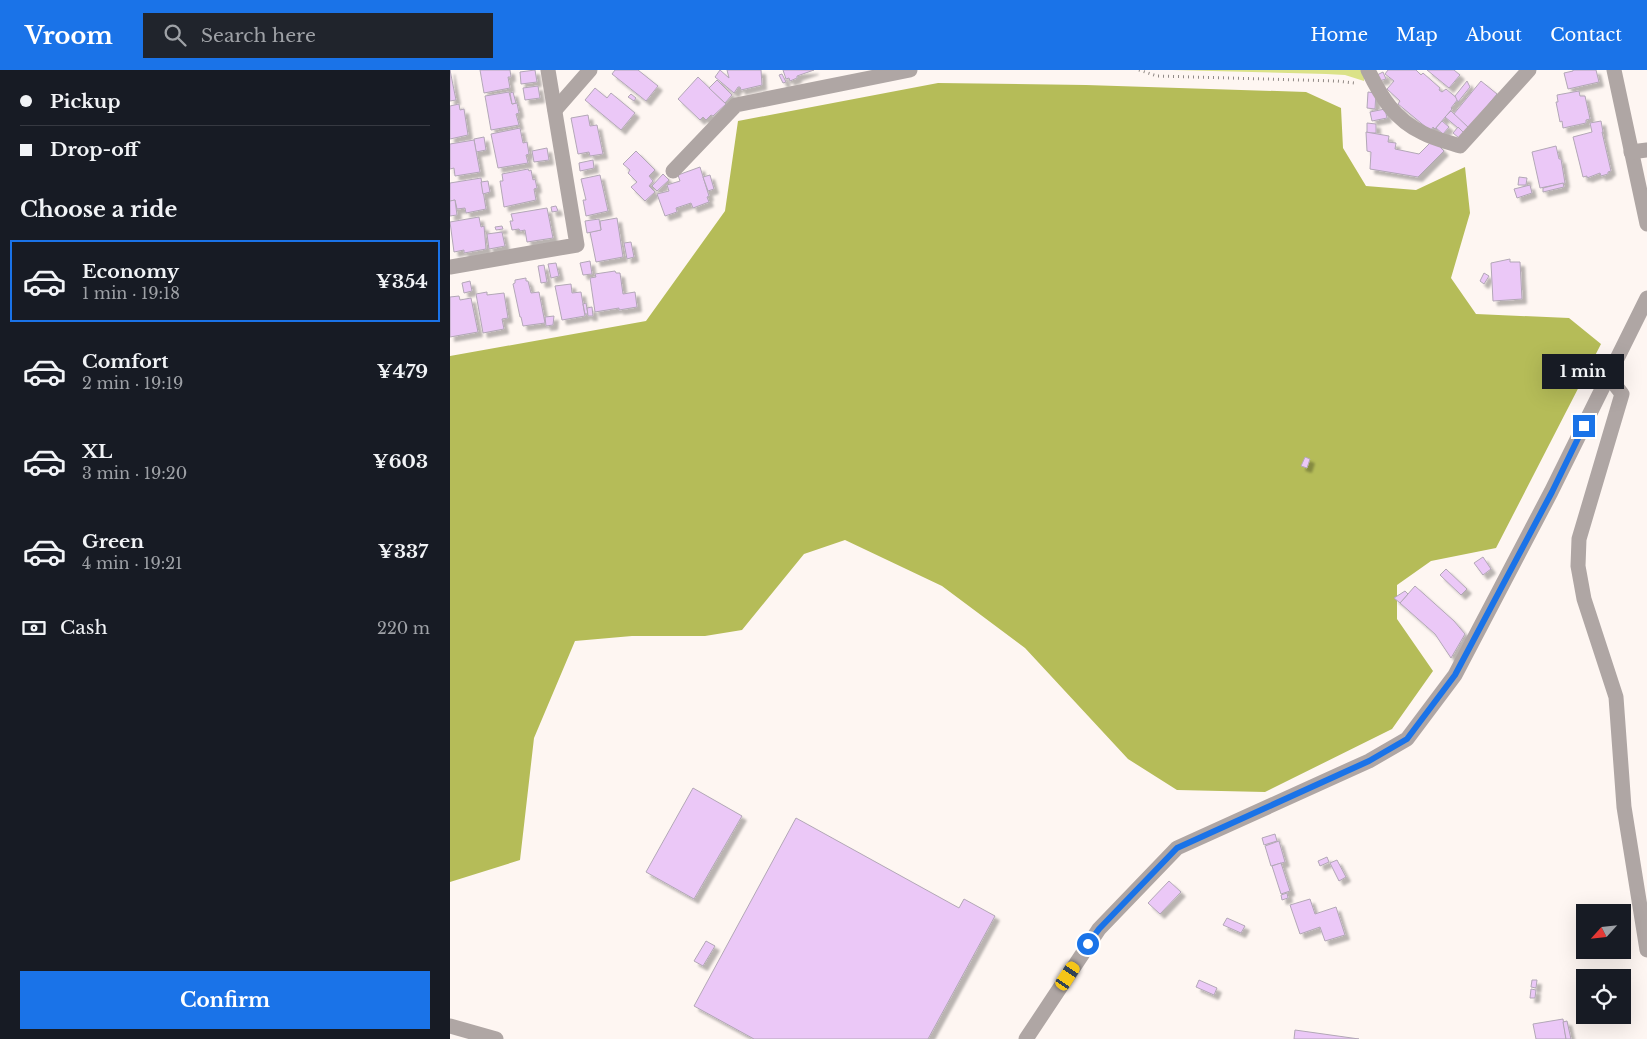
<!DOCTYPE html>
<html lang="en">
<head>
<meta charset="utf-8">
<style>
  :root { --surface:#171b24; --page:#20242c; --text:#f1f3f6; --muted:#9ea1a6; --line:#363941; --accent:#1a73e8 }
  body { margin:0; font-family:"Libre Baskerville",serif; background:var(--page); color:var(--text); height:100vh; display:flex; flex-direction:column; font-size:19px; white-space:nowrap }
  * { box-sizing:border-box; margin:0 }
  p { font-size:16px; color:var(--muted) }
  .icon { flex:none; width:28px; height:28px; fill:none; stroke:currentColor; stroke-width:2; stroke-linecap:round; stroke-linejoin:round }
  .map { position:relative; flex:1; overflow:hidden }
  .side { display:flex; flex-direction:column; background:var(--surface); width:450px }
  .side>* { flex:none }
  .guide { display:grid; align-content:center; height:110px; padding:0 20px; background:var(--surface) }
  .needle { width:32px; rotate:243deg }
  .buttons { position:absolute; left:1126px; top:834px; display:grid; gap:10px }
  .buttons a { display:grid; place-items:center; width:55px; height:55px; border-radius:0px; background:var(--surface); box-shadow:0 5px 20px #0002; font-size:25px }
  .end { position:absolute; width:22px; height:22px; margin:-11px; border:6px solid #1a73e8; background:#fff; box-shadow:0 0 0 2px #fff }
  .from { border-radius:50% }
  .bubble { position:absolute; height:35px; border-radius:0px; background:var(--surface); box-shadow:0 5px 20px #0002; font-size:16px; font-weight:700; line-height:35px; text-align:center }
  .car { position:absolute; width:15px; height:30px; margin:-15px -8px; border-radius:6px; box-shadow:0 0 4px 1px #0007; background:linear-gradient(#f5c518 24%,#345 0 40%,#f5c518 0 76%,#345 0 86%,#f5c518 0) }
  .guide b { display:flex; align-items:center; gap:18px; height:48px; font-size:19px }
  .guide b+b { border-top:1px solid var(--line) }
  .guide i { width:12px; height:12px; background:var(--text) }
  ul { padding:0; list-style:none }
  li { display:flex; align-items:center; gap:15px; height:82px; margin:0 10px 8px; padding:0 10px; border:2px solid transparent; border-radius:0px }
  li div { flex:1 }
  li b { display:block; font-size:19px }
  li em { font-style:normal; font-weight:700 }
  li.selected { border-color:var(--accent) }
  li>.icon { width:45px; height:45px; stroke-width:1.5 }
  h2 { padding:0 20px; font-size:22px; line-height:60px }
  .pay { display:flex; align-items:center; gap:12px; height:55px; padding:0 20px; font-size:19px }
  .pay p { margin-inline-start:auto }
  .button { display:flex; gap:10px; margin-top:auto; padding:10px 20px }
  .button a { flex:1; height:58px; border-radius:0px; background:var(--accent); color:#fff; font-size:20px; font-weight:700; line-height:58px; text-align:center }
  header { display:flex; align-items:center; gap:30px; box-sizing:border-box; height:70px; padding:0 25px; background:var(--accent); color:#fff }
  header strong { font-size:24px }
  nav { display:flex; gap:28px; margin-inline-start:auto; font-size:18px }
  .search { width:350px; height:45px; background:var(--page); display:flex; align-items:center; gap:12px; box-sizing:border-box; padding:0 18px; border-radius:0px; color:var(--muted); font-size:19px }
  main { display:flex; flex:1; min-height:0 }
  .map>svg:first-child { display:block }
  .green { fill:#dbe288 }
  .forest { fill:#b5bc58 }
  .building { fill:#ebc8f7; stroke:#b2a7b6; filter:url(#shadow) }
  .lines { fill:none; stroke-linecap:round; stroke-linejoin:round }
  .path { stroke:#918a86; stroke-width:3; stroke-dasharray:1 4; stroke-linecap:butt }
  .street { stroke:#afa6a4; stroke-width:15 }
  .route { stroke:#1a73e8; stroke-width:6 }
</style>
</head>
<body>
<header>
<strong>Vroom</strong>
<div class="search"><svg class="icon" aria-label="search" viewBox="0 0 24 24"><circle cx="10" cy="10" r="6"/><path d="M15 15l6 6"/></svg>Search here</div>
<nav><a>Home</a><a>Map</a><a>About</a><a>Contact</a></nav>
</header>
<main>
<section class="side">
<div class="guide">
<b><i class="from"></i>Pickup</b>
<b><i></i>Drop-off</b>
</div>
<h2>Choose a ride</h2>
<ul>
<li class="selected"><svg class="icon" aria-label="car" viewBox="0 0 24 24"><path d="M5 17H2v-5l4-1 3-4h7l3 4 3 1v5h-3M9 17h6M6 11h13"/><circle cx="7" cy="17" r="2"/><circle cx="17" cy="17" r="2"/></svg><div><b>Economy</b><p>1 min · 19:18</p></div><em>¥354</em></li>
<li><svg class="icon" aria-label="car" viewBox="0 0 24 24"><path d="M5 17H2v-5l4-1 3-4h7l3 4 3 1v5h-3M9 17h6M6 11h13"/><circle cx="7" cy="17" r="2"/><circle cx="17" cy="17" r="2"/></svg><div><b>Comfort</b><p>2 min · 19:19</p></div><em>¥479</em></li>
<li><svg class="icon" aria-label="car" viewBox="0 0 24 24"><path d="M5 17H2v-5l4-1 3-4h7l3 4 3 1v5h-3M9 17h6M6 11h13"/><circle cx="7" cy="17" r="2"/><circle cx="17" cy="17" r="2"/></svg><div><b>XL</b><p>3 min · 19:20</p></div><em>¥603</em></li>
<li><svg class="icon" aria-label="car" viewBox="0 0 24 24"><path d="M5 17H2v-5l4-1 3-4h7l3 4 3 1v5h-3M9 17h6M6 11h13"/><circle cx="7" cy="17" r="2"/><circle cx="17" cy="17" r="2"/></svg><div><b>Green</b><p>4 min · 19:21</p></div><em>¥337</em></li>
</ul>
<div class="pay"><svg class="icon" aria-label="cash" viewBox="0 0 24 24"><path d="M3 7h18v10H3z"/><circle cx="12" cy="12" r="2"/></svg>Cash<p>220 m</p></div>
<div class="button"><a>Confirm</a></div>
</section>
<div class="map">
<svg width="1197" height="969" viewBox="0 0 1197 969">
  <defs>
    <filter id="shadow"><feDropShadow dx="4.5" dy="4.5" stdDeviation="1" flood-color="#0004"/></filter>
  </defs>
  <rect width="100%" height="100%" fill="#fef6f2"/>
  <path class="green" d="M 722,0 L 911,0 L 914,7 L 914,11 L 895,5 L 876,4 Z"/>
  <path class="forest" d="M 488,13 L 636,15 L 856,22 L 891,38 L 893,78 L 916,116 L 966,120 L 1015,97 L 1020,143 L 1001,208 L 1026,244 L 1119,248 L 1151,274 L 1046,478 L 981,491 L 947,515 L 947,549 L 983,601 L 942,659 L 815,722 L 727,720 L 678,689 L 575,578 L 492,516 L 395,470 L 354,484 L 292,560 L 255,566 L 182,566 L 125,571 L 84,668 L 70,790 L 0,812 L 0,286 L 196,251 L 275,141 L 288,51 Z"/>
  <g class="building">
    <path d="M 0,0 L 6,30 L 0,31 Z"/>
    <path d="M 30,0 L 60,0 L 61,7 L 58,7 L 60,18 L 34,23 Z"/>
    <path d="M 85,0 L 87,12 L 71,14 L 70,2 Z"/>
    <path d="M 165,0 L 188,0 L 208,16 L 196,31 L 162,4 Z"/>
    <path d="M 270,0 L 279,8 L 277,0 L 311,0 L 312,15 L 291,20 L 290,17 L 288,17 L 284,23 L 265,7 Z"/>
    <path d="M 333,0 L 364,0 L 347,6 L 347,8 L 340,11 L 339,8 L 336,9 Z"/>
    <path d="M 938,0 L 966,0 L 971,5 L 973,3 L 990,18 L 989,20 L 992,22 L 996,19 L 1008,29 L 1001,38 L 1002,39 L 985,59 L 983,57 L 981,60 L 977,58 L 948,34 L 950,31 L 937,19 L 944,11 L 935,4 Z"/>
    <path d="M 977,0 L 1004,0 L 1010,5 L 999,18 Z"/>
    <path d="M 1123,0 L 1146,0 L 1149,12 L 1118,19 L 1114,3 L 1123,1 Z"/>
    <path d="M 933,2 L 936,9 L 929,11 L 927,5 Z"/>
    <path d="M 332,4 L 336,12 L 333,13 L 329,5 Z"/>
    <path d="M 248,7 L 276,34 L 263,46 L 261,45 L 256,50 L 253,47 L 250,50 L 228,29 Z"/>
    <path d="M 267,10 L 282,25 L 275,33 L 259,18 Z"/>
    <path d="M 1017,11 L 1020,17 L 1008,32 L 1005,26 Z"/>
    <path d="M 1031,11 L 1047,24 L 1019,58 L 1003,45 Z"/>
    <path d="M 88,16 L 90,28 L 75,30 L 73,18 Z"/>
    <path d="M 145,18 L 157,28 L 161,23 L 185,43 L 171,60 L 135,30 Z"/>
    <path d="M 1129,21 L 1130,26 L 1135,26 L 1140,49 L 1136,50 L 1136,53 L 1113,58 L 1112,51 L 1110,52 L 1106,32 L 1108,32 L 1107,25 Z"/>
    <path d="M 59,22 L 62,34 L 67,33 L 69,43 L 66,44 L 69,55 L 41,60 L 35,26 Z"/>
    <path d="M 63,22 L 66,33 L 62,34 L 60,23 Z"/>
    <path d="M 918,22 L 926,23 L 925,39 L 917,38 Z"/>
    <path d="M 181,24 L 186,28 L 184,31 L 178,27 Z"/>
    <path d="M 9,34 L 10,40 L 14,39 L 18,65 L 0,69 L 0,36 Z"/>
    <path d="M 935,39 L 937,48 L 922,51 L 920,42 Z"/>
    <path d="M 1001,41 L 1019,58 L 1014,63 L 995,47 Z"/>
    <path d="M 138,45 L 140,56 L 147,55 L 153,84 L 140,86 L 139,82 L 128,84 L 121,48 Z"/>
    <path d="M 992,51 L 999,57 L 993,64 L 986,58 Z"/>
    <path d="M 1151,51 L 1153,62 L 1152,62 L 1161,101 L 1158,102 L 1158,104 L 1151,106 L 1150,103 L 1137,108 L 1137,106 L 1133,107 L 1123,67 L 1142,62 L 1140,53 Z"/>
    <path d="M 917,53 L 926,54 L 926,63 L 917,63 Z"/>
    <path d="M 1008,57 L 1014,63 L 1009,68 L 1003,63 Z"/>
    <path d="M 70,58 L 73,73 L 77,72 L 79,84 L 76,85 L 78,93 L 48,98 L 41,64 Z"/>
    <path d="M 916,62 L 939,66 L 938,72 L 946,73 L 945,79 L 969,84 L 981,72 L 986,73 L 994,81 L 968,107 L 920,99 L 921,82 L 917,81 Z"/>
    <path d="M 34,67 L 36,80 L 26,82 L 24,69 Z"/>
    <path d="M 24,70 L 30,102 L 5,106 L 4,98 L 0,99 L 0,74 Z"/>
    <path d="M 1106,76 L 1109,89 L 1111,89 L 1115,113 L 1090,118 L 1082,82 Z"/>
    <path d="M 97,78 L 99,90 L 84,92 L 82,81 Z"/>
    <path d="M 186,81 L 205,100 L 199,106 L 203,111 L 199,116 L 205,122 L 195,131 L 181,117 L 187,112 L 178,103 L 180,100 L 173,94 Z"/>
    <path d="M 143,90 L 144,98 L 130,101 L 129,93 Z"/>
    <path d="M 250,97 L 259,126 L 257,127 L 259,132 L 243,138 L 241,133 L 226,138 L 227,142 L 215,146 L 207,124 L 219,121 L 217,115 L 230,111 L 228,105 Z"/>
    <path d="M 78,99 L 79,101 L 81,100 L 83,110 L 85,109 L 87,118 L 84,119 L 86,130 L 54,137 L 50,111 L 53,111 L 52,104 Z"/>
    <path d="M 213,104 L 219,110 L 207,121 L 202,116 Z"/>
    <path d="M 150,105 L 158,141 L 136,146 L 133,130 L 136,130 L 131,109 Z"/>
    <path d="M 260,105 L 264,119 L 258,121 L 253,107 Z"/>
    <path d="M 1069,107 L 1077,108 L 1076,115 L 1068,115 Z"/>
    <path d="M 31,108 L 36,139 L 16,143 L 15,138 L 7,139 L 5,130 L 0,131 L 0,113 Z"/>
    <path d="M 38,111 L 40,122 L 33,124 L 31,112 Z"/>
    <path d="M 1113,113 L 1114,117 L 1093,122 L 1093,118 Z"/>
    <path d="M 1080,115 L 1082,123 L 1067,128 L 1064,119 Z"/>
    <path d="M 5,130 L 7,145 L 0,146 L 0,131 Z"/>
    <path d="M 106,136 L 108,141 L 102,142 L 101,137 Z"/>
    <path d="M 97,138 L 103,168 L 77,172 L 75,160 L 70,161 L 69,159 L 62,160 L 60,151 L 63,151 L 61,144 Z"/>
    <path d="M 29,147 L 31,157 L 34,156 L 36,179 L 14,183 L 14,180 L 4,182 L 0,152 Z"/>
    <path d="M 167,148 L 173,187 L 146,192 L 140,162 L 151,160 L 150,151 Z"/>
    <path d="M 149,149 L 151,160 L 137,163 L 135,151 Z"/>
    <path d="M 52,156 L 53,159 L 46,160 L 45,157 Z"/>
    <path d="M 52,162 L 55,176 L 39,179 L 37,164 Z"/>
    <path d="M 181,172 L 184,187 L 177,189 L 174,173 Z"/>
    <path d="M 1060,189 L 1060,192 L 1070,192 L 1072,229 L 1043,231 L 1041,193 Z"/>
    <path d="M 140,191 L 142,204 L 133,205 L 130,193 Z"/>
    <path d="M 106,193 L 109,206 L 101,208 L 98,194 Z"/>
    <path d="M 94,195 L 97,212 L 91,213 L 88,196 Z"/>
    <path d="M 165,201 L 166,203 L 170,203 L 173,224 L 185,222 L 187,237 L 169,240 L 169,238 L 145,242 L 140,208 L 146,207 L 145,204 Z"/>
    <path d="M 1034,203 L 1039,206 L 1034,214 L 1030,211 Z"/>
    <path d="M 76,208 L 76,211 L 78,211 L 81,223 L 89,222 L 95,253 L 73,256 L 71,247 L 70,247 L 63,214 L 65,213 L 65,210 Z"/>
    <path d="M 20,211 L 22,221 L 14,223 L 12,213 Z"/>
    <path d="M 121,214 L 122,223 L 131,222 L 135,246 L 112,250 L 105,216 Z"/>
    <path d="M 37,222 L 37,225 L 54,223 L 58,248 L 52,249 L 54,259 L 33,263 L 26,224 Z"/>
    <path d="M 9,226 L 10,230 L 21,228 L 28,262 L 0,267 L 0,227 Z"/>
    <path d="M 136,233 L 138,244 L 135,244 L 133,234 Z"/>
    <path d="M 142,237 L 143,246 L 138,246 L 137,238 Z"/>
    <path d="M 104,246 L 103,255 L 96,256 L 95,247 Z"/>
    <path d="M 855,387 L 860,389 L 857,398 L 851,396 Z"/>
    <path d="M 1033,487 L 1041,499 L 1033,505 L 1024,493 Z"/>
    <path d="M 996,499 L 1017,519 L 1011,525 L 990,505 Z"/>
    <path d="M 965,516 L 1004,551 L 1015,564 L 1001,588 L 985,564 L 950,533 Z"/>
    <path d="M 955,521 L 958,524 L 950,533 L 944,528 Z"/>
    <path d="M 243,718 L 292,746 L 244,829 L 196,802 Z"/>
    <path d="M 346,748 L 509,838 L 514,829 L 545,846 L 478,969 L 304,969 L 244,936 Z"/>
    <path d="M 825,764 L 827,771 L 814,775 L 812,768 Z"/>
    <path d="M 829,771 L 835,792 L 821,796 L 815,776 Z"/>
    <path d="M 877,787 L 879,792 L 870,796 L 868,791 Z"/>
    <path d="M 887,790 L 896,807 L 889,811 L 880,793 Z"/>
    <path d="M 831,793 L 840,821 L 831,824 L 822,796 Z"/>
    <path d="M 719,811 L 731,822 L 710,844 L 698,833 Z"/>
    <path d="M 837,823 L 838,828 L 832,830 L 831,825 Z"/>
    <path d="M 860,829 L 865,844 L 886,837 L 895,865 L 875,871 L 870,857 L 850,864 L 840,835 Z"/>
    <path d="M 777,848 L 795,856 L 791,863 L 773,855 Z"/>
    <path d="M 256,871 L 265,876 L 253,896 L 244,891 Z"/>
    <path d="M 749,910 L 767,918 L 764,925 L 746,917 Z"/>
    <path d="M 1082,910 L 1087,910 L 1086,918 L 1081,917 Z"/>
    <path d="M 1081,919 L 1086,920 L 1085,928 L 1080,928 Z"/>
    <path d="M 1113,949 L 1116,969 L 1086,969 L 1083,954 Z"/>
    <path d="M 1117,951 L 1121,969 L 1116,969 L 1113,952 Z"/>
    <path d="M 845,960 L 909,969 L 844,969 Z"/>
  </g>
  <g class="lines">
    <path class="path" d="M 689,0 L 707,6 L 887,11 L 904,13"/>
    <g class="street">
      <path d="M 918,0 C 931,27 945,50 973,63 C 984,69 998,72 1010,76 L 1079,0"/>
      <path d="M 1164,0 L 1197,154"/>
      <path d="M 105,40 L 140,0"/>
      <path d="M 1181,82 L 1197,80"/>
      <path d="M 223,101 L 286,35 L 460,0"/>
      <path d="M 0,197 L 127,175 L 98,0"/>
      <path d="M 1159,307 L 1172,324 L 1129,469 L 1128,496 L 1134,529 L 1166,627 L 1174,737 L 1197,880"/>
      <path d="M 0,956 L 46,969"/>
      <path d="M 576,969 L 649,859 L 727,778 L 919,691 L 957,669 L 1005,605 L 1101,422 L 1197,228"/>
    </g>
  </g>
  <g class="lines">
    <path class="route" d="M 638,874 L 649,859 L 727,778 L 919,691 L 957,669 L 1005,605 L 1102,422 L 1134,356"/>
  </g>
</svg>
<div class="buttons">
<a><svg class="needle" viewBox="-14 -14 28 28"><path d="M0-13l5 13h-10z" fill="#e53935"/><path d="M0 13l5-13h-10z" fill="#9ea1a6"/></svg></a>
<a><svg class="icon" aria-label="locate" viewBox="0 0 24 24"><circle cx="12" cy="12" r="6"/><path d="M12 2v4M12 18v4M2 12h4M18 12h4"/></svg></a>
</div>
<i class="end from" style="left:638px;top:874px"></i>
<i class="end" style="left:1134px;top:356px"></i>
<div class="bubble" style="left:1092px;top:284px;width:82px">1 min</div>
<i class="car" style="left:618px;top:906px;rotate:33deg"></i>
</div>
</main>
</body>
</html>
